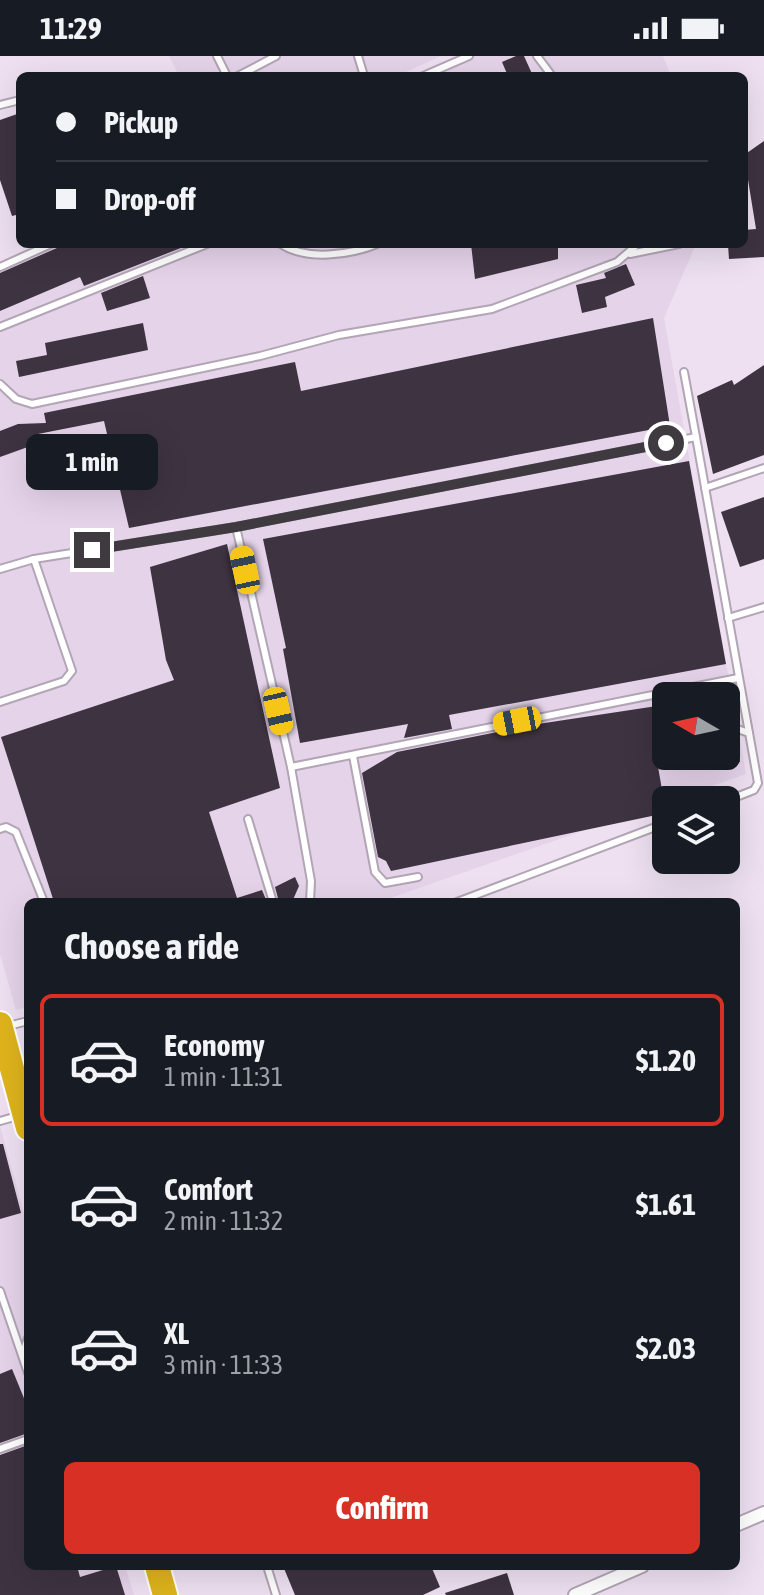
<!DOCTYPE html>
<html lang="en">
<head>
<meta charset="utf-8">
<style>
  :root { --surface:#171b24; --page:#20242c; --text:#f1f3f6; --muted:#9ea1a6; --line:#363941; --accent:#d93025 }
  body { margin:0; font-family:"Asap Condensed",sans-serif; background:var(--page); color:var(--text); height:100vh; display:flex; flex-direction:column; font-size:30px; white-space:nowrap }
  * { box-sizing:border-box; margin:0 }
  p { font-size:26px; color:var(--muted) }
  .icon { flex:none; width:44px; height:44px; fill:none; stroke:currentColor; stroke-width:2; stroke-linecap:round; stroke-linejoin:round }
  .map { position:relative; flex:1; overflow:hidden }
  .details { position:absolute; left:24px; top:842px; width:716px; height:672px; display:flex; flex-direction:column; background:var(--surface); border-radius:12px; box-shadow:0 8px 32px #0002 }
  .details>* { flex:none }
  .guide { position:absolute; left:16px; top:16px; width:732px; height:176px; border-radius:12px; box-shadow:0 8px 32px #0002; display:grid; align-content:center; height:176px; padding:0 40px; background:var(--surface) }
  .needle { width:52px; rotate:279deg }
  .buttons { position:absolute; left:652px; top:626px; display:grid; gap:16px }
  .buttons a { display:grid; place-items:center; width:88px; height:88px; border-radius:12px; background:var(--surface); box-shadow:0 8px 32px #0002; font-size:40px }
  .end { position:absolute; width:36px; height:36px; margin:-18px; border:10px solid #3f3a40; background:#fff; box-shadow:0 0 0 4px #fff }
  .from { border-radius:50% }
  .bubble { position:absolute; height:56px; border-radius:12px; background:var(--surface); box-shadow:0 8px 32px #0002; font-size:26px; font-weight:700; line-height:56px; text-align:center }
  .car { position:absolute; width:24px; height:48px; margin:-24px -12px; border-radius:10px; box-shadow:0 0 6px 2px #0007; background:linear-gradient(#f5c518 24%,#345 0 40%,#f5c518 0 76%,#345 0 86%,#f5c518 0) }
  .guide b { display:flex; align-items:center; gap:28px; height:76px; font-size:30px }
  .guide b+b { border-top:2px solid var(--line) }
  .guide i { width:20px; height:20px; background:var(--text) }
  ul { padding:0; list-style:none }
  li { display:flex; align-items:center; gap:24px; height:132px; margin:0 16px 12px; padding:0 24px; border:4px solid transparent; border-radius:12px }
  li div { flex:1 }
  li b { display:block; font-size:30px }
  li em { font-style:normal; font-weight:700 }
  li.current { border-color:var(--accent) }
  li>.icon { width:72px; height:72px; stroke-width:1.5 }
  h2 { padding:0 40px; font-size:36px; line-height:96px }
  .button { display:flex; gap:16px; margin-top:auto; padding:16px 40px }
  .button a { flex:1; height:92px; border-radius:12px; background:var(--accent); color:#fff; font-size:32px; font-weight:700; line-height:92px; text-align:center }
  .status { display:flex; justify-content:space-between; align-items:center; height:56px; padding:0 40px; background:var(--surface); direction:ltr }
  .status svg { height:22px; fill:currentColor }
  .map>svg:first-child { display:block }
  .built { fill:#e5d3ea; fill-rule:evenodd }
  .building { fill:#3e3341 }
  .lines { fill:none; stroke-linecap:round; stroke-linejoin:round }
  .lane-casing { stroke:#b2a5b5; stroke-width:10 }
  .street-casing { stroke:#b2a5b5; stroke-width:16 }
  .highway-casing { stroke:#fff; stroke-width:28 }
  .lane { stroke:#fff; stroke-width:6 }
  .street { stroke:#fff; stroke-width:12 }
  .highway { stroke:#deb31c; stroke-width:24 }
  .route { stroke:#3f3a40; stroke-width:10 }
</style>
</head>
<body>
<div class="status"><b>11:29</b><svg viewBox="0 0 49 12"><path d="M0 12V9h3v3zM5 12V6h3v6zM10 12V3h3v9zM15 12V0h3v12zM26 1h20v11H26zM47 4h2v5h-2z"/></svg></div>
<div class="map">
<svg width="764" height="1539" viewBox="0 0 764 1539">
  <rect width="100%" height="100%" fill="#eee0f1"/>
  <g class="built">
    <path d="M 169,0 L 441,0 L 397,20 L 179,20 Z"/>
    <path d="M 465,0 L 663,0 L 671,20 L 420,20 Z"/>
    <path d="M 46,188 L 696,188 L 664,262 L 746,718 L 379,846 L 28,846 L 28,951 L 16,954 L 0,898 L 0,209 ZM 666,640 L 726,640 L 726,700 L 666,700 Z"/>
    <path d="M 0,1070 L 28,1172 L 28,1510 L 125,1510 L 134,1539 L 0,1539 Z"/>
  </g>
  <g class="building">
    <path d="M 516,0 L 524,0 L 533,20 L 508,20 L 502,6 Z"/>
    <path d="M 20,57 L 20,158 L 12,160 L 0,124 L 0,64 Z"/>
    <path d="M 764,85 L 764,201 L 729,203 L 728,189 L 744,188 L 744,174 L 756,173 L 744,99 Z"/>
    <path d="M 66,188 L 191,188 L 84,230 L 80,221 L 0,255 L 0,217 Z"/>
    <path d="M 471,188 L 558,188 L 558,203 L 475,223 Z"/>
    <path d="M 626,208 L 635,229 L 605,241 L 607,251 L 582,257 L 576,229 L 606,222 L 604,217 Z"/>
    <path d="M 143,220 L 150,242 L 107,255 L 101,237 Z"/>
    <path d="M 653,262 L 670,370 L 129,472 L 104,365 L 38,378 L 39,387 L 0,401 L 0,375 L 18,368 L 46,367 L 44,357 L 295,306 L 301,335 Z"/>
    <path d="M 143,267 L 148,294 L 19,321 L 16,305 L 47,299 L 45,287 Z"/>
    <path d="M 764,309 L 764,399 L 713,418 L 697,340 L 732,324 L 734,329 Z"/>
    <path d="M 689,405 L 726,608 L 449,659 L 452,673 L 404,682 L 408,668 L 300,687 L 283,593 L 286,592 L 263,483 Z"/>
    <path d="M 764,441 L 764,503 L 740,511 L 721,456 Z"/>
    <path d="M 227,488 L 280,732 L 209,756 L 237,842 L 262,834 L 267,846 L 54,846 L 1,681 L 174,624 L 166,604 L 150,511 Z"/>
    <path d="M 657,650 L 666,675 L 666,697 L 656,699 L 666,757 L 391,815 L 386,805 L 378,801 L 362,717 L 397,696 L 538,668 Z"/>
    <path d="M 726,675 L 735,678 L 740,706 L 726,709 Z"/>
    <path d="M 295,821 L 299,830 L 292,846 L 279,846 L 275,831 Z"/>
    <path d="M 0,1088 L 3,1088 L 21,1157 L 0,1163 Z"/>
    <path d="M 12,1313 L 28,1352 L 28,1377 L 0,1387 L 0,1318 Z"/>
    <path d="M 28,1389 L 28,1510 L 77,1510 L 80,1521 L 116,1510 L 125,1539 L 0,1539 L 0,1399 Z"/>
    <path d="M 283,1510 L 431,1510 L 440,1531 L 423,1539 L 295,1539 Z"/>
    <path d="M 507,1517 L 514,1539 L 446,1539 L 445,1537 Z"/>
  </g>
  <g class="lines">
    <defs>
      <g id="lane">
        <path d="M 217,0 L 227,20"/>
        <path d="M 358,0 L 364,20"/>
        <path d="M 537,0 L 552,20"/>
        <path d="M 238,20 L 276,0"/>
        <path d="M 423,20 L 469,0"/>
        <path d="M 0,49 L 20,44"/>
        <path d="M 281,188 C 306,205 350,199 377,188"/>
        <path d="M 630,198 L 679,188"/>
        <path d="M 0,211 L 51,188"/>
        <path d="M 0,271 L 207,188"/>
        <path d="M 0,328 L 16,343 L 32,348 L 260,300 L 339,279 L 492,253 L 617,206 L 638,188"/>
        <path d="M 696,381 L 758,727 L 754,734 L 726,745"/>
        <path d="M 705,432 L 764,412"/>
        <path d="M 34,503 L 236,471"/>
        <path d="M 0,513 L 34,503 L 72,615 L 64,625 L 0,646"/>
        <path d="M 728,562 L 764,551"/>
        <path d="M 726,669 L 749,677"/>
        <path d="M 353,700 L 375,816 L 385,827 L 418,821"/>
        <path d="M 291,711 L 738,622"/>
        <path d="M 248,763 L 273,846"/>
        <path d="M 0,773 L 6,771 L 16,776 L 44,846"/>
        <path d="M 310,846 L 311,825 L 291,711 L 236,471 L 696,381 L 684,316"/>
        <path d="M 457,846 L 666,767"/>
        <path d="M 8,970 L 28,965"/>
        <path d="M 0,1065 L 21,1059"/>
        <path d="M 0,1235 L 28,1317"/>
        <path d="M 23,1297 L 28,1282"/>
        <path d="M 0,1393 L 28,1383"/>
        <path d="M 267,1510 L 276,1539"/>
      </g>
      <g id="street">
        <path d="M 736,1469 L 764,1457"/>
        <path d="M 575,1539 L 642,1510"/>
      </g>
      <g id="highway">
        <path d="M 0,968 L 28,1072"/>
        <path d="M 157,1510 L 165,1539"/>
      </g>
    </defs>
    <use href="#lane" class="lane-casing"/>
    <use href="#street" class="street-casing"/>
    <use href="#highway" class="highway-casing"/>
    <use href="#lane" class="lane"/>
    <use href="#street" class="street"/>
    <use href="#highway" class="highway"/>
  </g>
  <g class="lines">
    <path class="route" d="M 92,494 L 236,471 L 666,387"/>
  </g>
</svg>
<div class="buttons">
<a><svg class="needle" viewBox="-14 -14 28 28"><path d="M0-13l5 13h-10z" fill="#e53935"/><path d="M0 13l5-13h-10z" fill="#9ea1a6"/></svg></a>
<a><svg class="icon" aria-label="layers" viewBox="0 0 24 24"><path d="M12 4l9 5-9 5-9-5zM3 14l9 5 9-5"/></svg></a>
</div>
<i class="end from" style="left:666px;top:387px"></i>
<i class="end" style="left:92px;top:494px"></i>
<div class="bubble" style="left:26px;top:378px;width:132px">1 min</div>
<i class="car" style="left:245px;top:514px;rotate:348deg"></i>
<i class="car" style="left:278px;top:655px;rotate:167deg"></i>
<i class="car" style="left:517px;top:665px;rotate:259deg"></i>
<div class="guide">
<b><i class="from"></i>Pickup</b>
<b><i></i>Drop-off</b>
</div>
<section class="details">
<h2>Choose a ride</h2>
<ul>
<li class="current"><svg class="icon" aria-label="car" viewBox="0 0 24 24"><path d="M5 17H2v-5l4-1 3-4h7l3 4 3 1v5h-3M9 17h6M6 11h13"/><circle cx="7" cy="17" r="2"/><circle cx="17" cy="17" r="2"/></svg><div><b>Economy</b><p>1 min · 11:31</p></div><em>$1.20</em></li>
<li><svg class="icon" aria-label="car" viewBox="0 0 24 24"><path d="M5 17H2v-5l4-1 3-4h7l3 4 3 1v5h-3M9 17h6M6 11h13"/><circle cx="7" cy="17" r="2"/><circle cx="17" cy="17" r="2"/></svg><div><b>Comfort</b><p>2 min · 11:32</p></div><em>$1.61</em></li>
<li><svg class="icon" aria-label="car" viewBox="0 0 24 24"><path d="M5 17H2v-5l4-1 3-4h7l3 4 3 1v5h-3M9 17h6M6 11h13"/><circle cx="7" cy="17" r="2"/><circle cx="17" cy="17" r="2"/></svg><div><b>XL</b><p>3 min · 11:33</p></div><em>$2.03</em></li>
</ul>
<div class="button"><a>Confirm</a></div>
</section>
</div>
</body>
</html>
